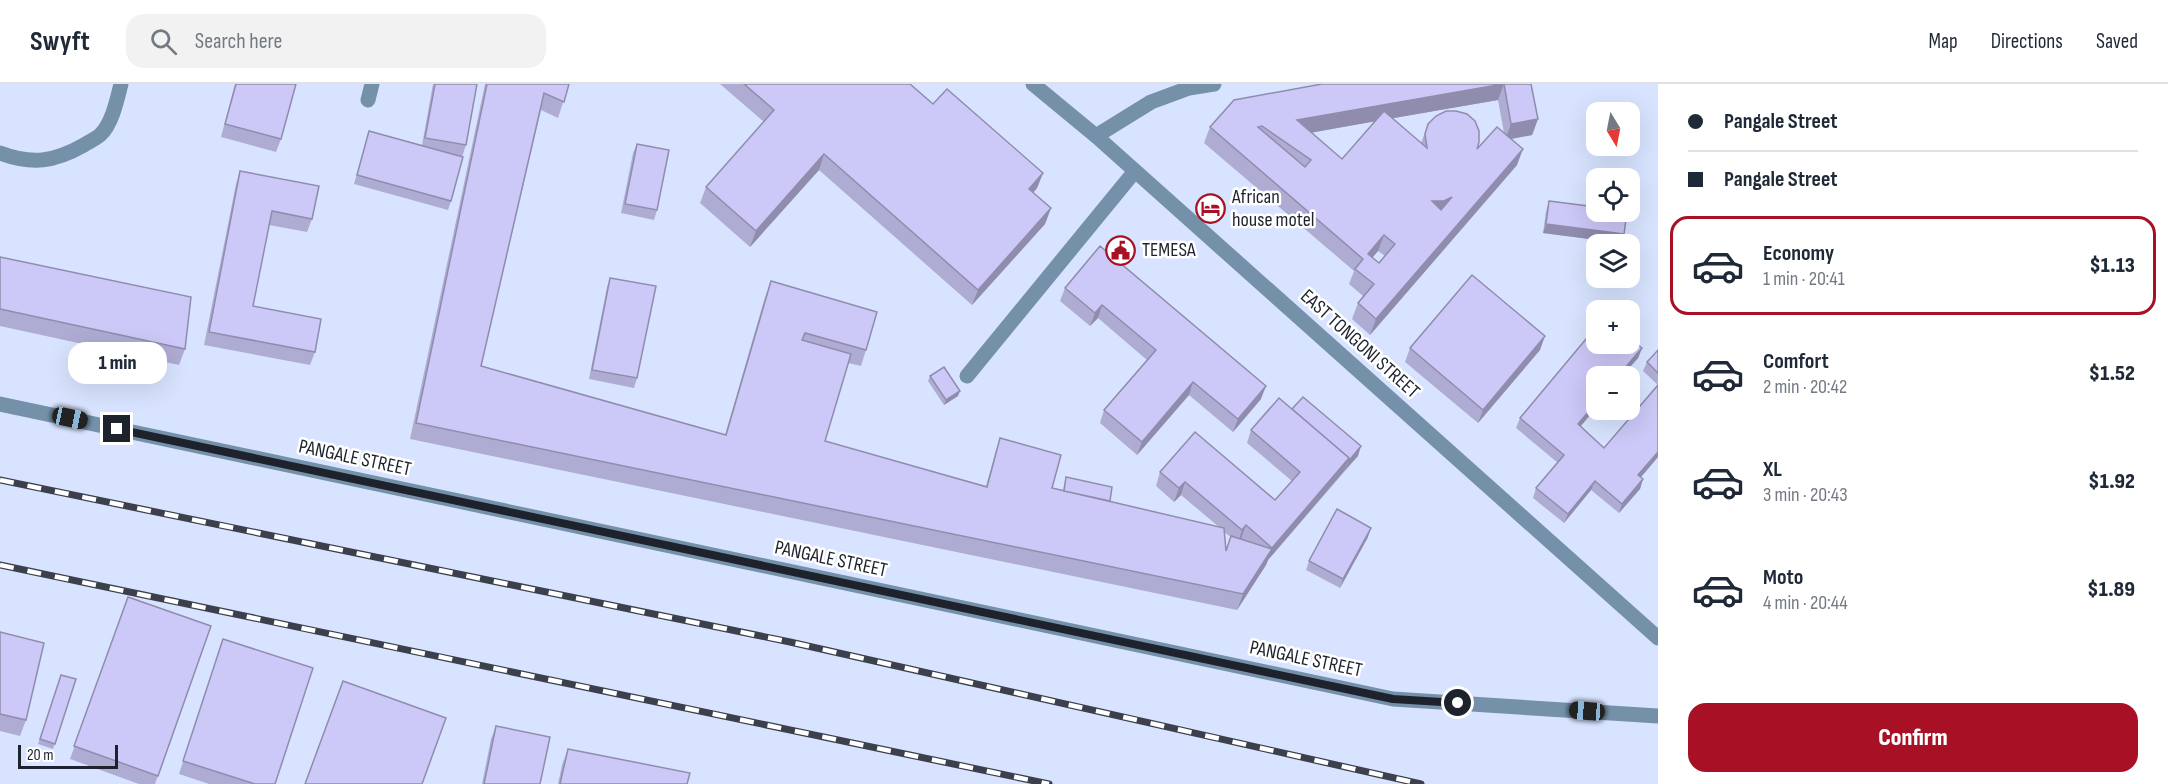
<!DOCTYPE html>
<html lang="en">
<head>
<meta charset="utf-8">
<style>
  :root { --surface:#fff; --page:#f2f2f3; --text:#1f2937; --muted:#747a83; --line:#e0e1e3; --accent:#a81026 }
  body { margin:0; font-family:"Sofia Sans Condensed",sans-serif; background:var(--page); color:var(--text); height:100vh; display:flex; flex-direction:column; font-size:22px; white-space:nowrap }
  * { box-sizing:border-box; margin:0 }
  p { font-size:20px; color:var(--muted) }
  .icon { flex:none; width:33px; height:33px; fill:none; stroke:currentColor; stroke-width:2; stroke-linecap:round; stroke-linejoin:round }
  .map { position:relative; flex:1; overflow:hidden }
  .sheet { display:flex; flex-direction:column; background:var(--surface); width:510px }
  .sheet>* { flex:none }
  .guide { display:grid; align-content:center; height:132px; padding:0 30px; background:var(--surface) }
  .needle { width:39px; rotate:170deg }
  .tools { position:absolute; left:1586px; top:18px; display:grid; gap:12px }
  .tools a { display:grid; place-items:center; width:54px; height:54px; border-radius:12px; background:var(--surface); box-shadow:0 6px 24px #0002; font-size:30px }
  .scale { position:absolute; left:18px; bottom:15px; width:100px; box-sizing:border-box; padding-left:6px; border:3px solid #1e222c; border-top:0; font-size:16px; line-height:21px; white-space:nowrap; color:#1e222c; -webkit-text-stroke:4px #fff; paint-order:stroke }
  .end { position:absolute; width:27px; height:27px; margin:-14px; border:8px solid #1e222c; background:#fff; box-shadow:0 0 0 3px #fff }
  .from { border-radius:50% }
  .bubble { position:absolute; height:42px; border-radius:18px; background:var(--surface); box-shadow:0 6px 24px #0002; font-size:20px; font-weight:800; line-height:42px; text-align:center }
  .car { position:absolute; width:18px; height:36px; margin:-18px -9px; border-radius:8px; box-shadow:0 0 4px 2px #0007; background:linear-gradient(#222 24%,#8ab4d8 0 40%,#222 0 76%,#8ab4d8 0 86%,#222 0) }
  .guide b { display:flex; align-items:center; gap:21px; height:57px; font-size:22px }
  .guide b+b { border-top:2px solid var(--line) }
  .guide i { width:15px; height:15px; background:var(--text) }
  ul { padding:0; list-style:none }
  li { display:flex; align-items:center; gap:18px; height:99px; margin:0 12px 9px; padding:0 18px; border:3px solid transparent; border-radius:18px }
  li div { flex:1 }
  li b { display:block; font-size:22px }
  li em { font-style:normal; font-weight:800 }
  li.active { border-color:var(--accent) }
  li>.icon { width:54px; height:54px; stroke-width:1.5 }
  .cta { display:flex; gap:12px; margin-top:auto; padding:12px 30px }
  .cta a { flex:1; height:69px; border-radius:18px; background:var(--accent); color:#fff; font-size:24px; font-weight:800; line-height:69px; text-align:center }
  header { display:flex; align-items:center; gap:36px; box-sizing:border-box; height:84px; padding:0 30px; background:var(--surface); border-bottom:2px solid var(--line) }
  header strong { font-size:28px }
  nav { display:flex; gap:33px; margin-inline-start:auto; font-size:21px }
  .search { width:420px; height:54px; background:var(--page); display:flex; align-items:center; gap:15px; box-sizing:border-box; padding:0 21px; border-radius:18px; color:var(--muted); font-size:22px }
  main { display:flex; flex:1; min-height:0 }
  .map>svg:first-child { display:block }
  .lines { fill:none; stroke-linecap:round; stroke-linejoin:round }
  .minor { stroke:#7491a9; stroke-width:15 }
  .rail-casing { stroke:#3b404c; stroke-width:7 }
  .rail { stroke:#fff; stroke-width:4.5; stroke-dasharray:14; stroke-linecap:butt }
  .wall { fill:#afacd4; fill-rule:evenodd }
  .shaded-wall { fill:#8f8cad }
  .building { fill:#ccc8f7; stroke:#8f8cad; stroke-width:1.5; fill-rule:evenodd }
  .route { stroke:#1e222c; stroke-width:8 }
  .labels { text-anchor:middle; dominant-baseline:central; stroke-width:5; stroke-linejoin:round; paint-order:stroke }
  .poi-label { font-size:20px; fill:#1e222c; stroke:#fff; text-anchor:start }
  .street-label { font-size:20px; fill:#1e222c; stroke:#fff }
</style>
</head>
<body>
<header>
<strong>Swyft</strong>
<div class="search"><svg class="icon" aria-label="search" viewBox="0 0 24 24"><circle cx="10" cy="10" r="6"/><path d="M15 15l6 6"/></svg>Search here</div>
<nav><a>Map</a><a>Directions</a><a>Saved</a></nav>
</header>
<main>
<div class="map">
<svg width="1658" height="700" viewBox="0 0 1658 700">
  <rect width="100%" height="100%" fill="#d8e4ff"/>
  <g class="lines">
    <g class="minor">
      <path d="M 1033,0 L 1096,52 L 1658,554"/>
      <path d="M 368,16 L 372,0"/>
      <path d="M 1096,52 L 1151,18 L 1189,4 L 1214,0"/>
      <path d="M 0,69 C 32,81 54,78 84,61 C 89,58 95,55 100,51 C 112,40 117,16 121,0"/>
      <path d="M 967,292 L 1135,87"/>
      <path d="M 0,320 L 1393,615 L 1658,632"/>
    </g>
    <defs>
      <g id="rail">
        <path d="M 0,396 L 790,558 L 1421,700"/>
        <path d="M 0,481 L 1049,700"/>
      </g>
    </defs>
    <use href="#rail" class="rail-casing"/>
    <use href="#rail" class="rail"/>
  </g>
  <g class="wall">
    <path d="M 235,0 L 296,0 L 281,55 L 276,68 L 221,53 Z"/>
    <path d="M 433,0 L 477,0 L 466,61 L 462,73 L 451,117 L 448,126 L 354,100 L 369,47 L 422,61 Z"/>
    <path d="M 485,0 L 569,0 L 558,34 L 541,26 L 481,282 L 725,351 L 765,213 L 771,197 L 866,266 L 861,282 L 848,279 L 825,357 L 986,402 L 995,370 L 1000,354 L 1052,404 L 1063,406 L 1066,393 L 1110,417 L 1219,443 L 1181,411 L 1174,418 L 1156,402 L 1160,388 L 1275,416 L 1292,397 L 1247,359 L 1251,346 L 1292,325 L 1358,372 L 1268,476 L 1266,481 L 1237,526 L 410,355 ZM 1224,448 L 1231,453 L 1226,466 Z"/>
    <path d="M 720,0 L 910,0 L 933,20 L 1043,89 L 1037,104 L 1033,109 L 1051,124 L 1045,140 L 972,221 L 819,86 L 750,163 L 700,119 L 706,103 L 764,38 Z"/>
    <path d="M 1322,0 L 1531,0 L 1538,35 L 1532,51 L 1511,55 L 1517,81 L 1370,251 L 1352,235 L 1358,219 L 1363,212 L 1349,200 L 1354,187 L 1204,59 L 1210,43 ZM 1498,16 L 1504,49 L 1477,65 L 1428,40 L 1421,59 L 1392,34 ZM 1375,37 L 1342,75 L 1311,49 ZM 1378,167 L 1385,172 L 1379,179 L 1372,174 Z"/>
    <path d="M 637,60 L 657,126 L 654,136 L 621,129 L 633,69 Z"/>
    <path d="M 240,87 L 312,135 L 307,148 L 269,141 L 253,222 L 315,268 L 310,281 L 204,261 L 236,100 Z"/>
    <path d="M 1549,117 L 1624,150 L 1620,159 L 1543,149 L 1546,127 Z"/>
    <path d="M 1100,162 L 1261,315 L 1233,348 L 1189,311 L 1137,371 L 1100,339 L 1104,326 L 1147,276 L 1098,234 L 1090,242 L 1060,217 L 1065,204 Z"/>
    <path d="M 0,173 L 185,265 L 179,281 L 0,242 Z"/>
    <path d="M 610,194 L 637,294 L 634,304 L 589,295 L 607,203 Z"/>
    <path d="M 1596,243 L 1596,260 L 1629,260 L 1629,254 L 1642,264 L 1638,274 L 1622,292 L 1596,292 L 1596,324 L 1580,343 L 1604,364 L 1658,301 L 1643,287 L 1647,278 L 1658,266 L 1658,373 L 1641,393 L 1643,395 L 1640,405 L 1619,429 L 1591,406 L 1564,439 L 1533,414 L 1536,404 L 1558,379 L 1516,344 L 1520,334 Z"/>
    <path d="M 1410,264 L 1540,266 L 1478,339 L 1405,278 Z"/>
    <path d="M 930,292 L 958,312 L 944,321 L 928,297 Z"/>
    <path d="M 1368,453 L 1340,504 L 1306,486 L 1309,477 Z"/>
    <path d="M 128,513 L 211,542 L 155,700 L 139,700 L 70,675 Z"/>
    <path d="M 0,548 L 26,636 L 20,652 L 0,647 Z"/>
    <path d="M 219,568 L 275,700 L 209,700 L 179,690 Z"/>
    <path d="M 61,591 L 76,595 L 53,665 L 38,660 Z"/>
    <path d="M 496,642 L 540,700 L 482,700 L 491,655 Z"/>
    <path d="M 568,665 L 687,700 L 558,700 L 562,681 Z"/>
  </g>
  <g class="shaded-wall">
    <path d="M 1504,0 L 1498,16 L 1291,52 L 1297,36 Z"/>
    <path d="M 1538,35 L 1532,51 L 1505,56 L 1511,40 Z"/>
    <path d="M 1523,65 L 1517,81 L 1370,251 L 1376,235 Z"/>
    <path d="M 824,70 L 819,86 L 750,163 L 756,147 Z"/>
    <path d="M 1043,89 L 1037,104 L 1023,121 L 1029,105 Z"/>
    <path d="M 1452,113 L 1438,133 L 1432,117 Z"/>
    <path d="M 1051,124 L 1045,140 L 972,221 L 978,206 Z"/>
    <path d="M 1546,140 L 1624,150 L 1620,159 L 1543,149 Z"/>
    <path d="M 1384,151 L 1378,167 L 1362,186 L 1368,170 Z"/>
    <path d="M 1102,221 L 1098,234 L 1090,242 L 1095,229 Z"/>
    <path d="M 1545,252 L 1540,266 L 1478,339 L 1483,326 Z"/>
    <path d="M 1642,264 L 1638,274 L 1622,292 L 1618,292 Z"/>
    <path d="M 1193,298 L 1189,311 L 1137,371 L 1142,358 Z"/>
    <path d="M 1266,302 L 1261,315 L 1233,348 L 1238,335 Z"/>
    <path d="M 960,307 L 958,312 L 944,321 L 946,316 Z"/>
    <path d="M 1596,319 L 1596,324 L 1574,350 L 1578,340 Z"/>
    <path d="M 1361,362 L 1358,372 L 1344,387 L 1348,378 Z"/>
    <path d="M 1658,368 L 1658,373 L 1635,400 L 1638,391 Z"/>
    <path d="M 1349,374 L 1344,387 L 1268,476 L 1266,481 L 1237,526 L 1243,510 L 1272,464 Z"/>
    <path d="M 1643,395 L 1640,405 L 1619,429 L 1622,420 Z"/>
    <path d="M 1595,397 L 1591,406 L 1564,439 L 1568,430 Z"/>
    <path d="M 1185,398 L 1181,411 L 1174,418 L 1179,404 Z"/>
    <path d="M 1246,441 L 1241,455 L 1238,459 L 1242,446 Z"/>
    <path d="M 1371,444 L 1368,453 L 1340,504 L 1343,495 Z"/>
  </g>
  <g class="building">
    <path d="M 236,0 L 296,0 L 281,55 L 225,40 Z"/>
    <path d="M 435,0 L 477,0 L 466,61 L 425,54 Z"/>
    <path d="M 487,0 L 569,0 L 564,18 L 544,9 L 481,282 L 726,351 L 771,197 L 877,228 L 866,266 L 805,249 L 802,256 L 851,270 L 825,357 L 987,403 L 1000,354 L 1061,371 L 1052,404 L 1224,444 L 1226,467 L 1231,452 L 1272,465 L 1243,510 L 416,339 Z"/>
    <path d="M 744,0 L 910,0 L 933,20 L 947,5 L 1043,89 L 1029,105 L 1051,124 L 978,206 L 824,70 L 756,147 L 706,103 L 774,26 Z"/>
    <path d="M 1322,0 L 1503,0 L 1297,36 L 1342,75 L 1384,27 L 1427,64 L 1425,50 L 1428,40 L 1436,32 L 1446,27 L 1456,27 L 1467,30 L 1475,37 L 1479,47 L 1479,58 L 1477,65 L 1497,43 L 1523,65 L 1376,235 L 1358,219 L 1374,200 L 1355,185 L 1363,175 L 1210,43 L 1234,16 ZM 1262,42 L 1311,76 L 1305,83 L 1258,43 ZM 1452,113 L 1441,126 L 1432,117 L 1444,117 ZM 1384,151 L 1395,160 L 1379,179 L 1368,170 Z"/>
    <path d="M 1504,0 L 1531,0 L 1538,35 L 1511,40 Z"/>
    <path d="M 369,47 L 463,73 L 451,117 L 357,91 Z"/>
    <path d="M 637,60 L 669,66 L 657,126 L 625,120 Z"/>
    <path d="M 240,87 L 319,102 L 312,135 L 272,127 L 253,222 L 321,235 L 315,268 L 209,248 Z"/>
    <path d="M 1549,117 L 1596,123 L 1596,128 L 1627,128 L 1624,150 L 1546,140 Z"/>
    <path d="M 1100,162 L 1266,302 L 1238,335 L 1193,298 L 1142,358 L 1104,326 L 1156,266 L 1102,221 L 1095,229 L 1065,204 Z"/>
    <path d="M 0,173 L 191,213 L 185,265 L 0,225 Z"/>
    <path d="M 1472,191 L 1545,252 L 1483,326 L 1410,264 Z"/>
    <path d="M 610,194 L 656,202 L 637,294 L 592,286 Z"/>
    <path d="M 1596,243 L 1596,260 L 1629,260 L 1629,254 L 1642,264 L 1618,292 L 1596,292 L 1596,319 L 1578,340 L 1604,364 L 1658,301 L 1658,368 L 1638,391 L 1643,395 L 1622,420 L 1595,397 L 1568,430 L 1536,404 L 1564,371 L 1520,334 Z"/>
    <path d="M 1658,266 L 1658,289 L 1647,278 Z"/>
    <path d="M 944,283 L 960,307 L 946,316 L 930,292 Z"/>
    <path d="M 1303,313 L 1361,362 L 1348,378 L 1349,374 L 1292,325 Z"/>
    <path d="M 1279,314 L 1349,374 L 1272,464 L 1246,441 L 1242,446 L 1185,398 L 1179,404 L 1160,388 L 1195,348 L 1275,416 L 1300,388 L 1251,346 Z"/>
    <path d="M 1066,393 L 1112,403 L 1110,417 L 1064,407 Z"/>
    <path d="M 1337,425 L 1371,444 L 1343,495 L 1309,477 Z"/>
    <path d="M 128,513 L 211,542 L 158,692 L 74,662 Z"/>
    <path d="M 0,548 L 44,559 L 26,636 L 0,630 Z"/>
    <path d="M 223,555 L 313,584 L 275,700 L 255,700 L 183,677 Z"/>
    <path d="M 61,591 L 76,595 L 55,660 L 40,655 Z"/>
    <path d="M 343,597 L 446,634 L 422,700 L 305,700 Z"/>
    <path d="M 496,642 L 550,653 L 540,700 L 484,700 Z"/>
    <path d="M 568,665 L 690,689 L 687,700 L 560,700 Z"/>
  </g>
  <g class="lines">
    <path class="route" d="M 117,345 L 1393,615 L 1458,619"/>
  </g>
  <defs>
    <symbol id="hotel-ring" viewBox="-11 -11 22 22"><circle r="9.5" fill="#fff" stroke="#a81026" stroke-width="1.5"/><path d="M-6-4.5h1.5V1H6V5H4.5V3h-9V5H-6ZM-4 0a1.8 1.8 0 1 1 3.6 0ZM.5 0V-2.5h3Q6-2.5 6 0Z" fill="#a81026"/></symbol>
    <symbol id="civic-ring" viewBox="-11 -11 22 22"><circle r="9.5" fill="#fff" stroke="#a81026" stroke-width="1.5"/><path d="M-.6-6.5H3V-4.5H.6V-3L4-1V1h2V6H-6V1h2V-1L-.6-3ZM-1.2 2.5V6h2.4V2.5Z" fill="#a81026"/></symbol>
  </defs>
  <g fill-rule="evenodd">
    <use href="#hotel-ring" x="1194" y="108" width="33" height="33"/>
    <use href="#civic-ring" x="1104" y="150" width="33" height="33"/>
  </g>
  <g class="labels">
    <g class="poi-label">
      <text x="1232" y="113">African<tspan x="1232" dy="23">house motel</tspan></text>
      <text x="1142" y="166">TEMESA</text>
    </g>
    <g class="street-label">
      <text transform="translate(1360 260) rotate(42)">EAST TONGONI STREET</text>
      <text transform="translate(355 374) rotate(12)">PANGALE STREET</text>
      <text transform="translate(831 475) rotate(12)">PANGALE STREET</text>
      <text transform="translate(1306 575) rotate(12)">PANGALE STREET</text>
    </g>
  </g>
</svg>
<div class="tools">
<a><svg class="needle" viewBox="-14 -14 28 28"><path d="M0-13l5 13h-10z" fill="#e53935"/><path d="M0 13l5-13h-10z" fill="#747a83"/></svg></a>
<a><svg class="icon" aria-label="locate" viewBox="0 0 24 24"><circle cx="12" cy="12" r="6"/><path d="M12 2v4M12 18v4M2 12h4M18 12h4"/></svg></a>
<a><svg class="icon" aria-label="layers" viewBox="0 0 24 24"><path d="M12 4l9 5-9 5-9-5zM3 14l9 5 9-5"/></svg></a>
<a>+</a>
<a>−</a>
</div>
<div class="scale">20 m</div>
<i class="end from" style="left:1458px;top:619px"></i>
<i class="end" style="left:117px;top:345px"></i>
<div class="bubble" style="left:68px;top:258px;width:99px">1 min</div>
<i class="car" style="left:70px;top:334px;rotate:102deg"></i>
<i class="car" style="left:1587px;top:627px;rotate:274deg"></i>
</div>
<section class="sheet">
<div class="guide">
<b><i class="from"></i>Pangale Street</b>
<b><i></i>Pangale Street</b>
</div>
<ul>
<li class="active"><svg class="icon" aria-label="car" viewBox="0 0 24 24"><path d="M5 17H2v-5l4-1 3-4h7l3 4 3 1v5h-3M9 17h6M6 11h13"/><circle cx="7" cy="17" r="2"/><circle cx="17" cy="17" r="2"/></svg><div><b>Economy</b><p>1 min · 20:41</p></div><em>$1.13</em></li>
<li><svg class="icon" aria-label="car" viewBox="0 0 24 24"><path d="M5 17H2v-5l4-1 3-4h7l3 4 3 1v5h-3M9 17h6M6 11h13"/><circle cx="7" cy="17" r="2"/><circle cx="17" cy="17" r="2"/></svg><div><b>Comfort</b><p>2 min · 20:42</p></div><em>$1.52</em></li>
<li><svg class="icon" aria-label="car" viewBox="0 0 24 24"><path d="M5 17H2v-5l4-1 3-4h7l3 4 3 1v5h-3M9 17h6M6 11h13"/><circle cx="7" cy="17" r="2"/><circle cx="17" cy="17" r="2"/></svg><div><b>XL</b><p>3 min · 20:43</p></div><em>$1.92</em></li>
<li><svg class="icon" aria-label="car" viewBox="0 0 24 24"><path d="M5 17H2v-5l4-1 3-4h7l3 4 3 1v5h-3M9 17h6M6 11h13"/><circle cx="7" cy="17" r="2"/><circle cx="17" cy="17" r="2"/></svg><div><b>Moto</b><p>4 min · 20:44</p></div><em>$1.89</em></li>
</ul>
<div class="cta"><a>Confirm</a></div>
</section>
</main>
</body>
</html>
